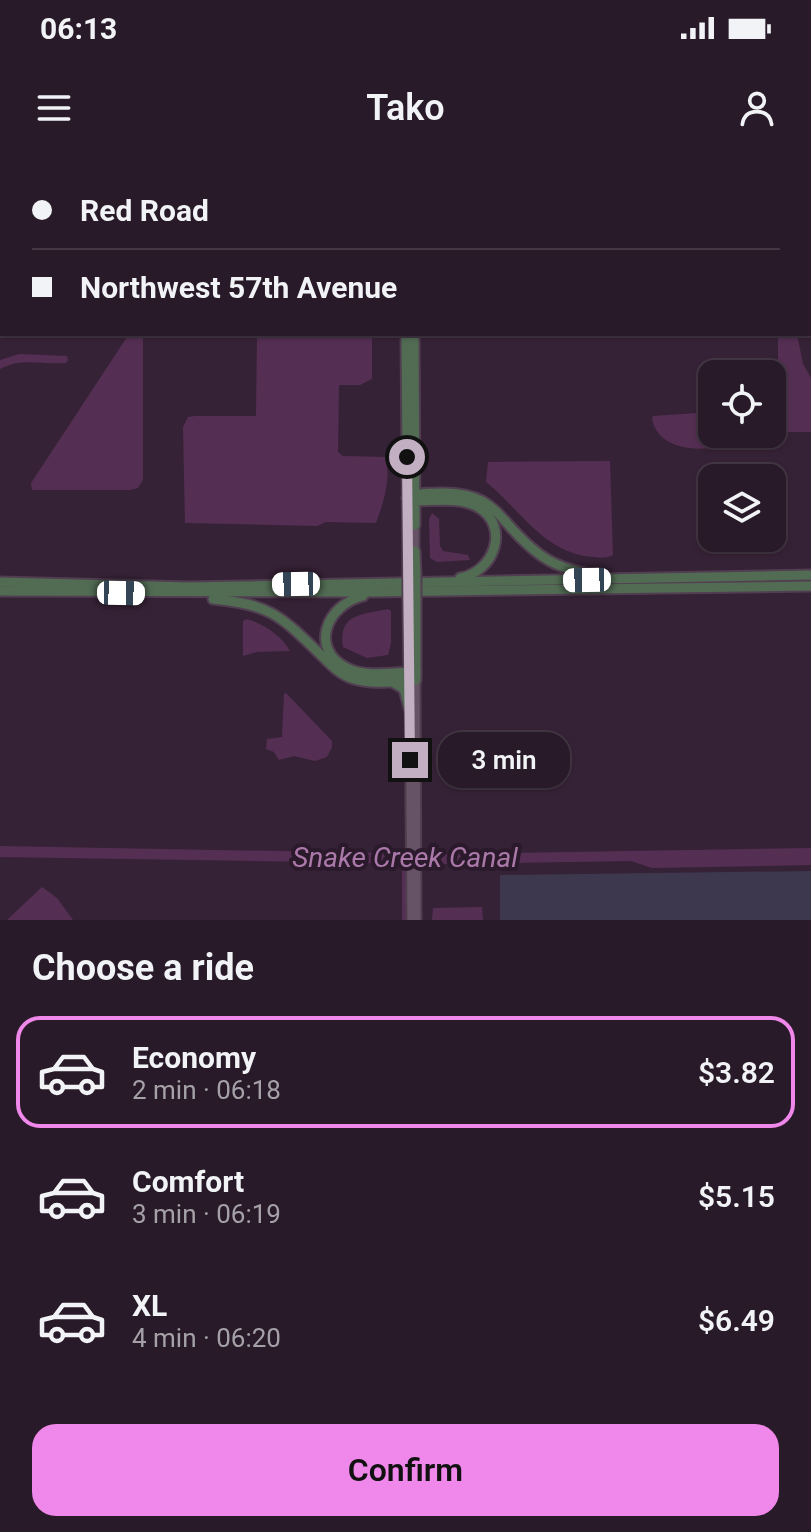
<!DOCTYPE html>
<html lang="en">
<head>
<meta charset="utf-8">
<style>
  :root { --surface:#281a28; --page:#302330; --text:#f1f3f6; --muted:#a5a1a8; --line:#443845; --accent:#f087ea }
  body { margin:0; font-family:Roboto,sans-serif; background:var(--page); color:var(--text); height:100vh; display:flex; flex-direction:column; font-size:30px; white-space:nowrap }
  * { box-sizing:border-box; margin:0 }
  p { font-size:26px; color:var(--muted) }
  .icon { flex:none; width:44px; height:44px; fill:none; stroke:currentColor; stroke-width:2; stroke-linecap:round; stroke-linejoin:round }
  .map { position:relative; height:760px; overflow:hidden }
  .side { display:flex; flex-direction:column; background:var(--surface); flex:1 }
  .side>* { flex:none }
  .guide { position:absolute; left:0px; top:0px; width:812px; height:176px; box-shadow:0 2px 6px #0004,0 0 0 2px var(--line); display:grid; align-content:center; height:176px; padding:0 32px; background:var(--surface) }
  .buttons { position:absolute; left:698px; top:200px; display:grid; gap:16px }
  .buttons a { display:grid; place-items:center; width:88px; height:88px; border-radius:16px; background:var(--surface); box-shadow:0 2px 6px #0004,0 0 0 2px var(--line); font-size:40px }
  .end { position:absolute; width:36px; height:36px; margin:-18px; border:10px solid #c3afc2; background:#111; box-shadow:0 0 0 4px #111 }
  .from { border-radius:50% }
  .bubble { position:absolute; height:56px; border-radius:24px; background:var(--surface); box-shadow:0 2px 6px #0004,0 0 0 2px var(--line); font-size:26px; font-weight:600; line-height:56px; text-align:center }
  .car { position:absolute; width:24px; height:48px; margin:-24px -12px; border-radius:10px; box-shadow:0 0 6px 2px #0007; background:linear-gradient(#fff 24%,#345 0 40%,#fff 0 76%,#345 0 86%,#fff 0) }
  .guide b { display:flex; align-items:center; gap:28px; height:76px; font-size:30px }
  .guide b+b { border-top:2px solid var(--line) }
  .guide i { width:20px; height:20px; background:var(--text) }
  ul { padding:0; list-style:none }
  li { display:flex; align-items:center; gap:24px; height:112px; margin:0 16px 12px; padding:0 16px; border:4px solid transparent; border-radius:24px }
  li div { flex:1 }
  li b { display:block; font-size:30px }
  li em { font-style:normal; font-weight:600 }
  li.active { border-color:var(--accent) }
  li>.icon { width:72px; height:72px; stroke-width:1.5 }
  h2 { padding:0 32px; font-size:36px; line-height:96px }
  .action { display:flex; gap:16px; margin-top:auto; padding:16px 32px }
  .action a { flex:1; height:92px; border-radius:24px; background:var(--accent); color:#111; font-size:32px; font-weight:600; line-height:92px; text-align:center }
  .status { display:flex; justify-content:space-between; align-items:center; height:56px; padding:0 40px; background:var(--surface); direction:ltr }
  .status svg { height:22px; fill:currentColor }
  header { display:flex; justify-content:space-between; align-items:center; height:104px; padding:0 32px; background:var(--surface); font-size:36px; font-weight:600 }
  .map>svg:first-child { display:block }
  .green { fill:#3d384d }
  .water { fill:#542f53 }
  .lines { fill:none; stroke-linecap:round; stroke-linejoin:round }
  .canal { stroke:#542f53; stroke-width:4 }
  .major-casing { stroke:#503e4f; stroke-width:11 }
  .highway-casing { stroke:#513f51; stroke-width:13 }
  .major { stroke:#675366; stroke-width:7 }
  .highway { stroke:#526c54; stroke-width:9 }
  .highway-bridge-casing { stroke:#513f51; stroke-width:13; stroke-linecap:butt }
  .highway-bridge { stroke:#526c54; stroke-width:9 }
  .route { stroke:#c3afc2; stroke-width:10 }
  .labels { text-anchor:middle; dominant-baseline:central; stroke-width:8; stroke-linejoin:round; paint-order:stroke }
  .water-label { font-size:28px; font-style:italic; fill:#aa79a9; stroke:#2b1a2b }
</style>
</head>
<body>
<div class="status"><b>06:13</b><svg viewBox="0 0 49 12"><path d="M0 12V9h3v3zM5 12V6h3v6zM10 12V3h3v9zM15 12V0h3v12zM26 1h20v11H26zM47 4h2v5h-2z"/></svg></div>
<header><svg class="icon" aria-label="menu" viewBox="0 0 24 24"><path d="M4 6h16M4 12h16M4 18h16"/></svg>Tako<svg class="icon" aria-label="person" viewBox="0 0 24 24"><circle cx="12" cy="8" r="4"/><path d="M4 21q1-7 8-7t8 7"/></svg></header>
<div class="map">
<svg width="811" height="760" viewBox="0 0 811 760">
  <rect width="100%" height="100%" fill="#362236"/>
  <path class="green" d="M 811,711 L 811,760 L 500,760 L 500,715 Z"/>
  <g class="water">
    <path d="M 129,174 L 143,174 L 143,320 L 138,328 L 130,330 L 32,330 L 31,323 Z"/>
    <path d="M 257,174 L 372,174 L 372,219 L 360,225 L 339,225 L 338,292 L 343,296 L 385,297 C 392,317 383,344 376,363 L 326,362 L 317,366 L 185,363 L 183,267 L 188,257 L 195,256 L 256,256 Z"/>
    <path d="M 778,174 L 797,174 L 803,204 L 811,218 L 811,272 L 772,272 L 772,253 L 778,252 Z"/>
    <path d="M 19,194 L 67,196 L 68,200 L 66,203 C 43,205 21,197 0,209 L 0,200 Z"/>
    <path d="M 712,252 L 712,274 L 731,274 L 732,282 C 707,294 657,292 652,258 L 653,256 Z"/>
    <path d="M 610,301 L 613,395 C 607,398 602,398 595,397 C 545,395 521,350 486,322 L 488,302 Z"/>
    <path d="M 432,353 L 439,359 L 440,386 L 443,391 L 468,395 L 470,400 L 437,402 L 430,398 L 429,359 Z"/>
    <path d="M 388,449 L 391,451 L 391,483 L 388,495 L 367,498 L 343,487 C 338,453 362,455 388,449 Z"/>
    <path d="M 247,459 C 264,464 282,476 290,491 L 257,492 L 243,496 L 243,461 Z"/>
    <path d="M 286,533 L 332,581 L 332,587 L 327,597 L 315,601 L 294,596 L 279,600 L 274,592 L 266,589 L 267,579 L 282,577 L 284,534 Z"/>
    <path d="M 0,686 L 441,694 L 811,688 L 811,705 L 652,708 L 631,701 L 440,704 L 0,697 Z"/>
    <path d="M 42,727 L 57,738 L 73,760 L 7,760 Z"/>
    <path d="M 482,747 L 483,760 L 432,760 L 433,748 Z"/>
  </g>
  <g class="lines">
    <path class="canal" d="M 404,698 L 404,760"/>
    <defs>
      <g id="major">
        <path d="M 810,41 L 811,41"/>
        <path d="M 810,48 L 811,48"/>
        <path d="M 0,99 L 2,99"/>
        <path d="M 0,106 L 2,106"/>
        <path d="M 415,365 L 415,391"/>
        <path d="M 409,520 L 411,760"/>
        <path d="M 416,520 L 417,760"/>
      </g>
      <g id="highway">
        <path d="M 397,0 L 397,2"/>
        <path d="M 406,174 L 408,415"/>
        <path d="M 414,174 L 415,365"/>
        <path d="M 407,338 C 417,333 427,333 438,333 C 499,331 497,363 539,394 C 556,407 575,412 596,415"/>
        <path d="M 407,338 L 414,341 C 434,341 460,337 478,347 C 511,367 494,412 460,418"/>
        <path d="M 415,391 L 416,415"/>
        <path d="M 0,422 L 188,427 L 811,415"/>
        <path d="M 0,431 L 369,432 L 811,426"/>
        <path d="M 363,436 C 326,445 309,489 347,508 C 366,518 395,512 416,512"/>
        <path d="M 213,439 C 269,444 280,455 320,494 C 330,504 340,515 354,519 C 374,525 396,521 416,520 L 416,439"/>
        <path d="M 408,440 L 409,517"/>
        <path d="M 394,523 L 404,529 L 409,548"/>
      </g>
    </defs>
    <use href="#major" class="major-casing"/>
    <use href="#highway" class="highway-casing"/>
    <use href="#major" class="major"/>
    <use href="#highway" class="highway"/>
    <defs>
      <g id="highway-bridge">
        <path d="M 408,415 L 408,440"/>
        <path d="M 416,415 L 416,439"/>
      </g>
    </defs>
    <use href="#highway-bridge" class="highway-bridge-casing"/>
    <use href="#highway-bridge" class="highway-bridge"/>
  </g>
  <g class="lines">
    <path class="route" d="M 407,297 L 410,600"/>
  </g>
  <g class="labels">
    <g class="water-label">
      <text x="405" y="697">Snake Creek Canal</text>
    </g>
  </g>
</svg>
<div class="buttons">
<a><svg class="icon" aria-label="locate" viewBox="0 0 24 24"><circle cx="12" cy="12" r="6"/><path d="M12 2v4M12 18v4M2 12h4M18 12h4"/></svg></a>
<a><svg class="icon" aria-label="layers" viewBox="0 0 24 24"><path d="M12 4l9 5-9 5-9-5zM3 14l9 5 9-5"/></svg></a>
</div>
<i class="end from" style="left:407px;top:297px"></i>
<i class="end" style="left:410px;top:600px"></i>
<div class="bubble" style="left:438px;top:572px;width:132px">3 min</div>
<i class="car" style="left:587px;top:420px;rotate:269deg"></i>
<i class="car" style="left:296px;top:424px;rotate:269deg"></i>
<i class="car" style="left:121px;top:433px;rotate:91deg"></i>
<div class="guide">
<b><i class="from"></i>Red Road</b>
<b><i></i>Northwest 57th Avenue</b>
</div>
</div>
<section class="side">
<h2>Choose a ride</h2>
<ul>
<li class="active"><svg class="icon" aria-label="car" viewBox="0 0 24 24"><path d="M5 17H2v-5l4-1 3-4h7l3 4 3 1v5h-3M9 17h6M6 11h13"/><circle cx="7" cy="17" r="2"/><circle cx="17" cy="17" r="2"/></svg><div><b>Economy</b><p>2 min · 06:18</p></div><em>$3.82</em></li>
<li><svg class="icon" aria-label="car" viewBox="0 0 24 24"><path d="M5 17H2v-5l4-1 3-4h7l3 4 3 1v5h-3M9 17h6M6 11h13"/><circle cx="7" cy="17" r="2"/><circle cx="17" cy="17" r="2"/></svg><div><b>Comfort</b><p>3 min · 06:19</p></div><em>$5.15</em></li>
<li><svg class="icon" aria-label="car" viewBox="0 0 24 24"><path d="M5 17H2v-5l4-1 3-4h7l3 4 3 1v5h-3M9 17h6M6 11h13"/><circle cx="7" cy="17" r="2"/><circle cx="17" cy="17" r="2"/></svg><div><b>XL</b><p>4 min · 06:20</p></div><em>$6.49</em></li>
</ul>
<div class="action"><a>Confirm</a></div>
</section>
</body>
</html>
